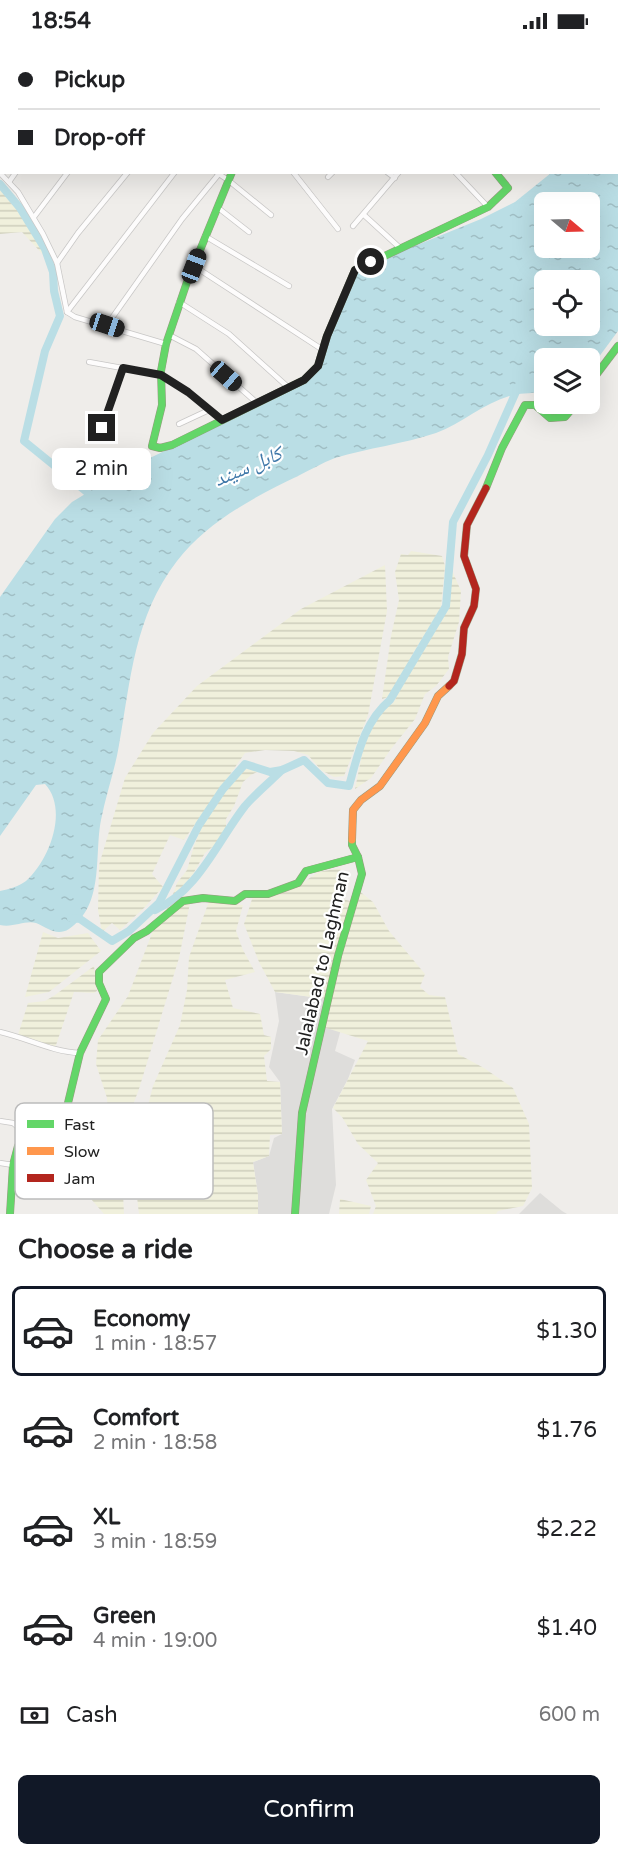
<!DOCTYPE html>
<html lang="en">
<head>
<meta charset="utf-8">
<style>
  :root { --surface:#fff; --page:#f6f6f6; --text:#202124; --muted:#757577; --line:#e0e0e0; --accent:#111827 }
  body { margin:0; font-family:"Varela Round","Noto Naskh Arabic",sans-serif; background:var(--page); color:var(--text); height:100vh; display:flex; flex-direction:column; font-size:22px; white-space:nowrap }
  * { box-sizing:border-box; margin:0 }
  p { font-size:20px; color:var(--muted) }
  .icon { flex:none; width:33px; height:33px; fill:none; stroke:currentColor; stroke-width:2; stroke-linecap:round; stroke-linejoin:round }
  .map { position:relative; height:1172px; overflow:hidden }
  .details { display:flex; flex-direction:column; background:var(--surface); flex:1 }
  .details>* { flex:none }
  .hud { position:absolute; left:0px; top:0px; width:618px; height:132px; box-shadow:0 6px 24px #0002; display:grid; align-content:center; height:132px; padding:0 18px; background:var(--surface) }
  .needle { width:39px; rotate:109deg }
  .fabs { position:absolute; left:534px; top:150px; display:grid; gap:12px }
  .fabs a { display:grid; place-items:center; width:66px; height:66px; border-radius:9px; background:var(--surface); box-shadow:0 6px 24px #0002; font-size:30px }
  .end { position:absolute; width:27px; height:27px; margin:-14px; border:8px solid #212121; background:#fff; box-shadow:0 0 0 3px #fff }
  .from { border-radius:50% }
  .bubble { position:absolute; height:42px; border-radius:9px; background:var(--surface); box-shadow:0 6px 24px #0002; font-size:20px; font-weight:600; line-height:42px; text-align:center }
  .car { position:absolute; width:18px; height:36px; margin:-18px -9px; border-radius:8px; box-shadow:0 0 4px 2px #0007; background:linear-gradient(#222 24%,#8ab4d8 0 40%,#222 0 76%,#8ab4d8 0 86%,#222 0) }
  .hud b { display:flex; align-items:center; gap:21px; height:57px; font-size:22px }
  .hud b+b { border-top:2px solid var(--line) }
  .hud i { width:15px; height:15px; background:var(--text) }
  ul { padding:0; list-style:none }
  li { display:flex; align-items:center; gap:18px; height:90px; margin:0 12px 9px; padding:0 6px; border:3px solid transparent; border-radius:9px }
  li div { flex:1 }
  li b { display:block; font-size:22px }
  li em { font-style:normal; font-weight:600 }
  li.on { border-color:var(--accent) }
  li>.icon { width:54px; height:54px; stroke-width:1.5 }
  h2 { padding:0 18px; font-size:27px; line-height:72px }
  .pay { display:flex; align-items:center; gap:15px; height:66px; padding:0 18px; font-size:22px }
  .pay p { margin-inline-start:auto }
  .action { display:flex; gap:12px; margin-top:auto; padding:12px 18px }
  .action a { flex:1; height:69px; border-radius:9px; background:var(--accent); color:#fff; font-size:24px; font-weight:600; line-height:69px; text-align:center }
  .status { display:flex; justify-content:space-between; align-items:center; height:42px; padding:0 30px; background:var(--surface); direction:ltr }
  .status svg { height:16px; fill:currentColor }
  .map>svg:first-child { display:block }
  .residential { fill:#dedddb }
  .farmland { fill:url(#farmland-rules) }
  .water { fill:url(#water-ripples); fill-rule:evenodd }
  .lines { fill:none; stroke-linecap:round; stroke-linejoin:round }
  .river { stroke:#badee5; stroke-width:8 }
  .street-casing { stroke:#c8c7c6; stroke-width:6 }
  .fast-casing { stroke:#999a80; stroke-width:8 }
  .slow-casing { stroke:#999a80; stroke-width:8 }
  .jam-casing { stroke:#999a80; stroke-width:8 }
  .street { stroke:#fdfcfc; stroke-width:4.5 }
  .fast { stroke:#63d668; stroke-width:7 }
  .slow { stroke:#ff974d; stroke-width:7 }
  .jam { stroke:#b3261e; stroke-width:7 }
  .route { stroke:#212121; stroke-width:8 }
  .labels { text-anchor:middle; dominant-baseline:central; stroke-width:4.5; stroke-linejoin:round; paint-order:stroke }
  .street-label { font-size:18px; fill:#212121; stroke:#fff }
  .water-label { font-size:20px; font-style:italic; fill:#3f78a9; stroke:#fff }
  .key { fill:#fff; stroke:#bcbcbc; stroke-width:1.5 }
  .key-label { font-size:16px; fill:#212121 }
</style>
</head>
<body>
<div class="status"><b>18:54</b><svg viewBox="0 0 49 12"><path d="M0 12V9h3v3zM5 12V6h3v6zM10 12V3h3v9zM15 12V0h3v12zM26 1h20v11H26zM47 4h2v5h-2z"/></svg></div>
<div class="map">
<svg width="618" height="1172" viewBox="0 0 618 1172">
  <defs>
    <pattern id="farmland-rules" width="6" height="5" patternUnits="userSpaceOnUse" patternTransform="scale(1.5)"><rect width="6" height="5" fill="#f0f0dc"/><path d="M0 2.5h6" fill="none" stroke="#cecebc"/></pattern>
    <pattern id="water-ripples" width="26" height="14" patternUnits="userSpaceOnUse" patternTransform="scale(1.5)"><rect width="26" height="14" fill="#badee5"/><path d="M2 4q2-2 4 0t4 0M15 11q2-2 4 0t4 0" fill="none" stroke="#a0bec4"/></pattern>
  </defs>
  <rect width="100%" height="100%" fill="#efedea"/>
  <g class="residential">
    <path d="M 353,0 L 501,0 L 352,2 Z"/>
    <path d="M 275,950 L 326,957 L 341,987 L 335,1009 L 355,1018 L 348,1037 L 332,1067 L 336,1143 L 329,1172 L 258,1172 L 258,1153 L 253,1120 L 269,1114 L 274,1096 L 282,1092 L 280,1040 L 269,1025 L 279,979 Z"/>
    <path d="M 540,1151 L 562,1169 L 567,1172 L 519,1172 Z"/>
  </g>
  <g class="farmland">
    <path d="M 0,143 L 26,170 L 45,206 L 47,217 L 22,190 L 0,192 Z"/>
    <path d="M 411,509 L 442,514 L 445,524 L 441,565 L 412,613 L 391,654 L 382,657 L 391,594 L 399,558 L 395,530 L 401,512 L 408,513 Z"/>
    <path d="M 448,519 L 461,549 L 459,580 L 448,615 L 449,627 L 436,644 L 425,652 L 415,677 L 391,707 L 371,736 L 355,747 L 366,693 L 382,667 L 393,661 L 446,564 Z"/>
    <path d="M 385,523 L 387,569 L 368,673 L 344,734 L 334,735 L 321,728 L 308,713 L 294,709 L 265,708 L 245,711 L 184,798 L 170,793 L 152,832 L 163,845 L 144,866 L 120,888 L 112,881 L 102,890 L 98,868 L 99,823 L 125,736 L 153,691 L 197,644 L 301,567 Z"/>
    <path d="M 244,727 L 261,728 L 251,733 L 243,740 L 234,764 L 226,777 L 226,788 L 216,802 L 205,811 L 193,832 L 171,858 L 177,841 L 187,828 L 194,804 L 207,772 Z"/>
    <path d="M 341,826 L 335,855 L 350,859 L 326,957 L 275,950 L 259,920 L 244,882 L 253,854 L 278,851 L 304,840 L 318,830 Z"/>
    <path d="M 358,848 L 373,860 L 389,889 L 425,932 L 420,945 L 429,953 L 445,955 L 458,1012 L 484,1026 L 513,1046 L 529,1082 L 532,1146 L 523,1164 L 498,1169 L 496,1172 L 373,1172 L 376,1164 L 366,1138 L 378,1121 L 358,1102 L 342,1075 L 333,1066 L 368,999 L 323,985 Z"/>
    <path d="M 179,853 L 191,856 L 179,916 L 139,1047 L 122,1092 L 121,1108 L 124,1172 L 104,1172 L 91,1157 L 81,1135 L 100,1099 L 108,1072 L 107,1056 L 96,1022 L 98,998 L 128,954 L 157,878 Z"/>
    <path d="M 209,859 L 243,863 L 236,889 L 243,908 L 255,930 L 225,938 L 233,966 L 260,972 L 264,993 L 271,995 L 271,1007 L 264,1014 L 267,1039 L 280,1040 L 282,1092 L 270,1093 L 269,1114 L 253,1120 L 258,1153 L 258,1172 L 139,1172 L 133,1121 L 153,1044 L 180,983 L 187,948 L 189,915 Z"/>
    <path d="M 43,890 L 58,896 L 88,891 L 101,909 L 49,950 L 25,955 Z"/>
    <path d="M 94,924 L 97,949 L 94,951 L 74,950 L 55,1006 L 18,993 L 28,961 L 45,959 L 55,953 Z"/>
    <path d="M 340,1157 L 371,1164 L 369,1172 L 339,1172 Z"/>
  </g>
  <path class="water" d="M 608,0 L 618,0 L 618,289 L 590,327 L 590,316 L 544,316 L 544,350 C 534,351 523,351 513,353 C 485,360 463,381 436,391 C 403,402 368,406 335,416 C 322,421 310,428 298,434 C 254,455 207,480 177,519 C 134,575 131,637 119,703 C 115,728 106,752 101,778 C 94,813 105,863 69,887 C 56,895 47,885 36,881 C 25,878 13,886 0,883 L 0,849 C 9,847 18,845 26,839 C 49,819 69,768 45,742 L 36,743 L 0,794 L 0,555 L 55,477 L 72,460 L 123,429 L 293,347 L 311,335 L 317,328 L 357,229 L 363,225 L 481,177 L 515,160 L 551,131 L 616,130 L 616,2 L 607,1 ZM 544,160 L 590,160 L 590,206 L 544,206 ZM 544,238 L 590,238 L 590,284 L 544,284 Z"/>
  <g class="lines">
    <g class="river">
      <path d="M 0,142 L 20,166 L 45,207 L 53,230 L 54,249 L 60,274 L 45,309 L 24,399 L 88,451 L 91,461"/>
      <path d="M 155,868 C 198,849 217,800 245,764 C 256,751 270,740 282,728"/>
      <path d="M 71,876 L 80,877 L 112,899 L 129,889 L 159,861 L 199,783 L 223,747 L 245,722 L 270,730 L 282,728 L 304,718 L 328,741 L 349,744 C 358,712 364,680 390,658 L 446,564 L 453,480 L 488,413 L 519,343"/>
    </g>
    <defs>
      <g id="street">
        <path d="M 58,0 L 60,2"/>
        <path d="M 142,0 L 144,2"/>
        <path d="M 187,0 L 190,2"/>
        <path d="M 236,0 L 238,2"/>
        <path d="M 453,0 L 455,2"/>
        <path d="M 50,2 L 51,0"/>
        <path d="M 108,2 L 109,0"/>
        <path d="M 263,2 L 264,0"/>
        <path d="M 355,2 L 357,0"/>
        <path d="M 415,2 L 417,0"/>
        <path d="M 497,2 L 498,0"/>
        <path d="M 560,2 L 560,0"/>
        <path d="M 602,2 L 603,0"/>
        <path d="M 0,74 L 2,70"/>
        <path d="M 216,130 L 228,138 L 271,173"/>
        <path d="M 293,130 L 338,187"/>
        <path d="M 387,130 L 395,136"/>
        <path d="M 455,130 L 488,165"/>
        <path d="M 0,131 L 18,150 L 43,192 L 57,221 L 67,270 L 75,275 L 166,302"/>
        <path d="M 328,135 L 333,130"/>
        <path d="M 9,140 L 16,130"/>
        <path d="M 217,165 L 249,190"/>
        <path d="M 364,173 L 400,206"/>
        <path d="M 34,175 L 68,130"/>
        <path d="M 353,184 L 399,130"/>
        <path d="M 205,194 L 289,244"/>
        <path d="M 57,221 L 78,191 L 128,130"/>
        <path d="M 194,224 L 323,308"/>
        <path d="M 179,260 L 229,292 L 289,346"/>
        <path d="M 67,270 L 175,130"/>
        <path d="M 107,283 L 182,177 L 218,133"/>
        <path d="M 169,293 L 196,307 L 257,361"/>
        <path d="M 89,320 L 161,333 L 188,350 L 222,378"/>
        <path d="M 179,382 L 209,368"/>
        <path d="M 102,386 L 123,326"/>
        <path d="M 0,990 C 27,996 52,1010 80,1011"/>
        <path d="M 0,1079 L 13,1081 L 19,1086 L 37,1088"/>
        <path d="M 0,1121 L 13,1123"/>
      </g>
      <g id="fast">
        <path d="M 232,130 L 187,240 L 166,302 L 161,329 L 162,363 L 152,404 L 160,406 L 172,403 L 304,338 L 318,324 L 327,294 L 355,228 L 488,165 L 508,146 L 495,130"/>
        <path d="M 590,341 L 618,304"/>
        <path d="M 486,446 L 502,406 L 525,363 L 535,363 L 550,376 L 565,375 L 576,362"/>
        <path d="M 10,1172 L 13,1123 L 18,1104 L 33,1104 L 37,1088 L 65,1090 L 68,1061 L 80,1011 L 106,957 L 99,941 L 99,930 L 134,896 L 147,889 L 183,859 L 203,856 L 235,859 L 245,852 L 268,852 L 298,841 L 306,829 L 358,815"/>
        <path d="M 295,1172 L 302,1071 L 338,914 L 362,832 L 358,815 L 352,803 L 352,798"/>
      </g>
      <path id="slow" d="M 352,798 L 353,768 L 361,758 L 380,744 L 425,681 L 438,654 L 449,644"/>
      <path id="jam" d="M 449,644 L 454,639 L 462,612 L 464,586 L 474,564 L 476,547 L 464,514 L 467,483 L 486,446"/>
    </defs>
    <use href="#street" class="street-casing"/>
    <use href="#fast" class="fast-casing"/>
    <use href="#slow" class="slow-casing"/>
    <use href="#jam" class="jam-casing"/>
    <use href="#street" class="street"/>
    <use href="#fast" class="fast"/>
    <use href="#slow" class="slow"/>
    <use href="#jam" class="jam"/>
  </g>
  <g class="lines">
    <path class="route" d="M 102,386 L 123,326 L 161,333 L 188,350 L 222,378 L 304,338 L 318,324 L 327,294 L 355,228 L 371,220"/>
  </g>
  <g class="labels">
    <g class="street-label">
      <text transform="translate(322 921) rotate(-77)">Jalalabad to Laghman</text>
    </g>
    <g class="water-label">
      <text transform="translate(248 425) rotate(-23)">کابل سيند</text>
    </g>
  </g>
  <rect x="15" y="1061" width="198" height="96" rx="9" class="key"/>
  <rect x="27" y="1078" width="27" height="8" fill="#63d668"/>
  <rect x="27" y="1105" width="27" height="8" fill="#ff974d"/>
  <rect x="27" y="1132" width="27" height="8" fill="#b3261e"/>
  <g class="key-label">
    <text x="64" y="1088">Fast</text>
    <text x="64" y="1115">Slow</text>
    <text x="64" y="1142">Jam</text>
  </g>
</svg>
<div class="fabs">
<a><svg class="needle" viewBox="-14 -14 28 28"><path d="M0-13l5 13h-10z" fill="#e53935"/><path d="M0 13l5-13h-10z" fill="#757577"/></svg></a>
<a><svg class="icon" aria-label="locate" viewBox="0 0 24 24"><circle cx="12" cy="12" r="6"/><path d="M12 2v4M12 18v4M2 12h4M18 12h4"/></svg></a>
<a><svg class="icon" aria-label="layers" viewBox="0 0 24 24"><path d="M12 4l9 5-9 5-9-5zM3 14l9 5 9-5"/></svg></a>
</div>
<i class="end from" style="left:371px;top:220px"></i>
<i class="end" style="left:102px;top:386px"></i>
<div class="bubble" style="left:52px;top:406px;width:99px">2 min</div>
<i class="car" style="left:194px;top:224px;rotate:21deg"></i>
<i class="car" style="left:107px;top:283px;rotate:108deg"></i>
<i class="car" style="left:226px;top:334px;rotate:131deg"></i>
<div class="hud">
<b><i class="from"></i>Pickup</b>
<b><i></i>Drop-off</b>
</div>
</div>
<section class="details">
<h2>Choose a ride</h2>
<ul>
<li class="on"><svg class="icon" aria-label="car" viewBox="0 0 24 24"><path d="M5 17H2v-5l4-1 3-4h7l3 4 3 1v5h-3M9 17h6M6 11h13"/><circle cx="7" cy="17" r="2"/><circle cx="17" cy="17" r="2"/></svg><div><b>Economy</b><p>1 min · 18:57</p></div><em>$1.30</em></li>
<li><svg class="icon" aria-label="car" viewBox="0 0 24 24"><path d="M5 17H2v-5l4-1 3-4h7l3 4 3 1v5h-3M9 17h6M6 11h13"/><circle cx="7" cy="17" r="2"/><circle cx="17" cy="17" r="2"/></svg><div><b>Comfort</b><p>2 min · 18:58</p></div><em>$1.76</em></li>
<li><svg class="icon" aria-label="car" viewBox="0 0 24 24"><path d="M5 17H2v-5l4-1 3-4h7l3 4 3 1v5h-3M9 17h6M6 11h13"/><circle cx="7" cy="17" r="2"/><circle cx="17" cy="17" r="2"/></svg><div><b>XL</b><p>3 min · 18:59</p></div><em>$2.22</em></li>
<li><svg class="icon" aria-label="car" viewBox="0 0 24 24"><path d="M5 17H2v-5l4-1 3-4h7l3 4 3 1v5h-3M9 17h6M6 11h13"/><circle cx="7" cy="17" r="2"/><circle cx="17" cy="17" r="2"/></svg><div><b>Green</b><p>4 min · 19:00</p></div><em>$1.40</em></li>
</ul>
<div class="pay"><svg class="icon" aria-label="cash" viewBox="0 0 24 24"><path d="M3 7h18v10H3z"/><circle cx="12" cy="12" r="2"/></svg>Cash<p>600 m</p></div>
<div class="action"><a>Confirm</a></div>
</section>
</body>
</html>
